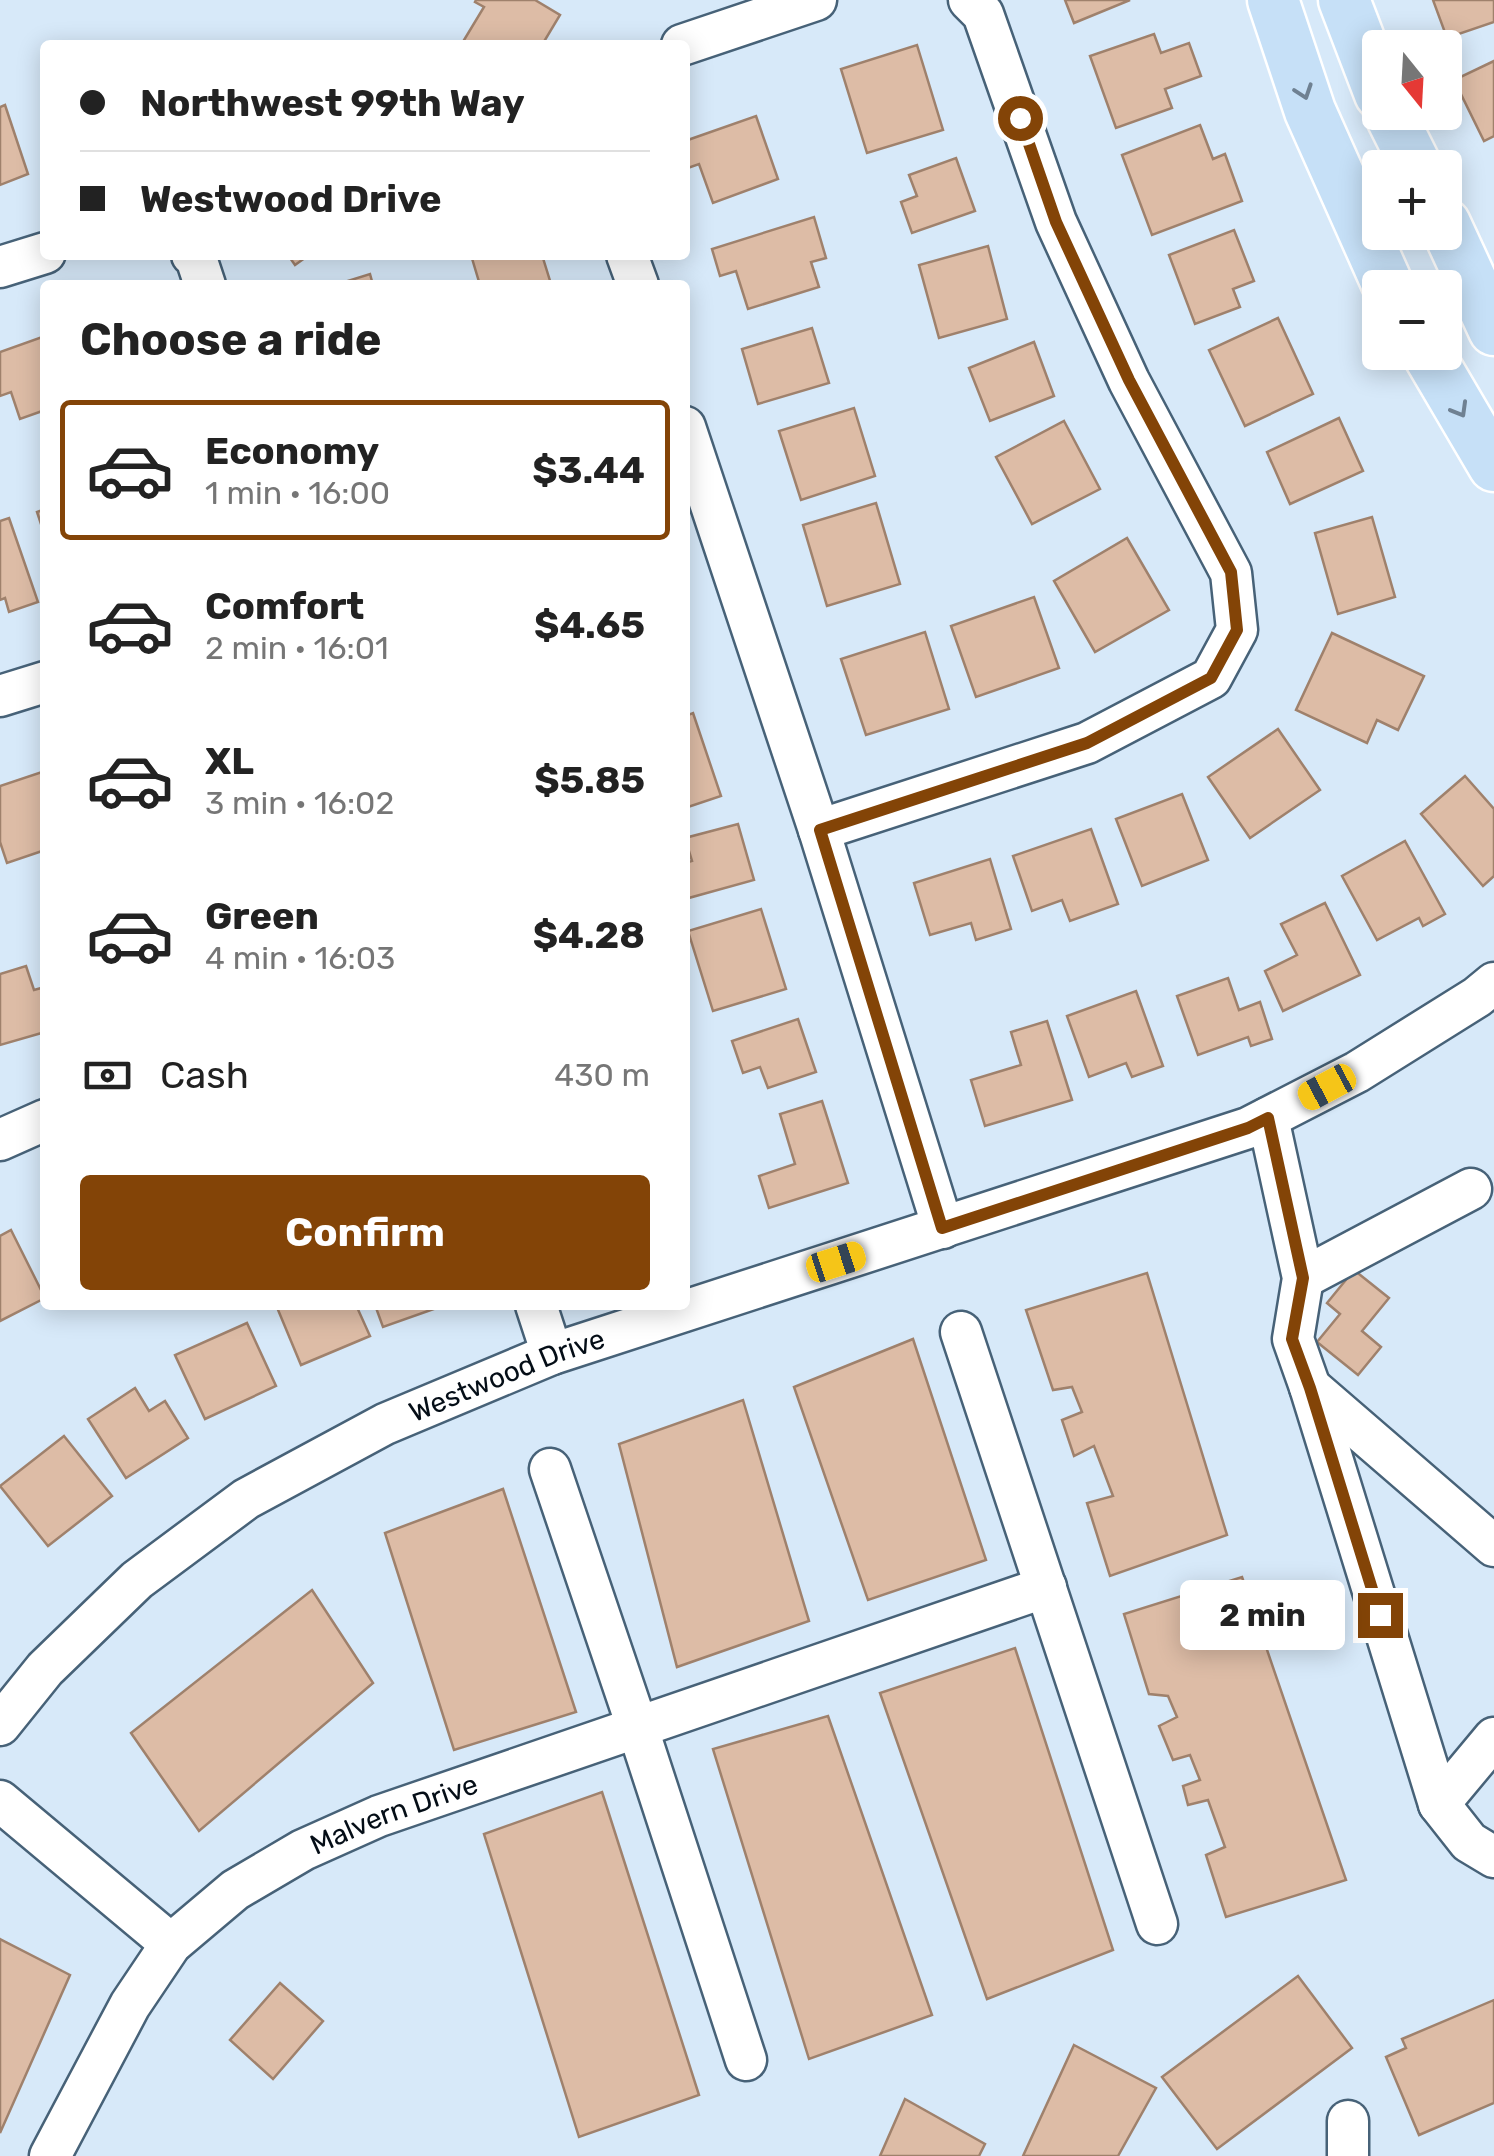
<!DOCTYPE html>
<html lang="en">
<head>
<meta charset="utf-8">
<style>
  :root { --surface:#fff; --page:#f2f2f2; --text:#222; --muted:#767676; --line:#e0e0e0; --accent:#834407 }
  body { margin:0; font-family:Rubik,sans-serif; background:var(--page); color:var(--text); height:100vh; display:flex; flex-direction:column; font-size:38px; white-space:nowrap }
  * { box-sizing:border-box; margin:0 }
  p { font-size:32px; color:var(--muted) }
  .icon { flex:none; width:55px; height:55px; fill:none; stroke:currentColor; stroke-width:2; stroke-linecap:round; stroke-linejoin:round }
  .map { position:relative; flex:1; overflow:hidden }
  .details { position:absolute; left:40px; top:280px; width:650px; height:1030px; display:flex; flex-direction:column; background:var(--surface); border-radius:10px; box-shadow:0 5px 25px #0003 }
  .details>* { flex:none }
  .guide { position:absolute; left:40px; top:40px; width:650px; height:220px; border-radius:10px; box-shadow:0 5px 25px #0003; display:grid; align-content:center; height:220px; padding:0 40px; background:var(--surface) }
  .needle { width:65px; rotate:162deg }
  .controls { position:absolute; left:1362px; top:30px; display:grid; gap:20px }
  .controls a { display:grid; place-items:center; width:100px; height:100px; border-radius:10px; background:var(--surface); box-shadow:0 5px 25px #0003; font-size:50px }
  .end { position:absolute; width:45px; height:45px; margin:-22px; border:12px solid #834407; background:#fff; box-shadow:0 0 0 5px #fff }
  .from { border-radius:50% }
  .bubble { position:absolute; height:70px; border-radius:10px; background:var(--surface); box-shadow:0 5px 25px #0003; font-size:32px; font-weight:700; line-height:70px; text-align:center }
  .car { position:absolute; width:30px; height:60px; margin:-30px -15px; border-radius:12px; box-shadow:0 0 8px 2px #0007; background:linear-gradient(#f5c518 24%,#345 0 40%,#f5c518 0 76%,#345 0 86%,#f5c518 0) }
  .guide b { display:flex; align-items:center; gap:35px; height:95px; font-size:38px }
  .guide b+b { border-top:2px solid var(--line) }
  .guide i { width:25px; height:25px; background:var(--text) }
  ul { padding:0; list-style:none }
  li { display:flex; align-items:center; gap:30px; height:140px; margin:0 20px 15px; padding:0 20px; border:5px solid transparent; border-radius:10px }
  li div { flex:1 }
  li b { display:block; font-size:38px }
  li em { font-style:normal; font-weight:700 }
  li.current { border-color:var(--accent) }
  li>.icon { width:90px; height:90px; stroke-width:1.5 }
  h2 { padding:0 40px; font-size:45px; line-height:120px }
  .pay { display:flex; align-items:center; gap:25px; height:110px; padding:0 40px; font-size:38px }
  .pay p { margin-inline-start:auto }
  .action { display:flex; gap:20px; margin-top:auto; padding:20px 40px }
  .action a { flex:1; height:115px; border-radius:10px; background:var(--accent); color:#fff; font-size:40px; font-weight:700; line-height:115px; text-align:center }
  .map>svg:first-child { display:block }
  .building { fill:#ddbca6; stroke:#9f816c; stroke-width:2.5 }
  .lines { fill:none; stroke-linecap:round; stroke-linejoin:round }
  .minor-casing { stroke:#476278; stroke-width:45 }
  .major-casing { stroke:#fff; stroke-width:55 }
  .minor { stroke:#fff; stroke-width:40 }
  .major { stroke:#c6e0f7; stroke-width:50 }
  .oneway { stroke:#6f8192 }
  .route { stroke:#834407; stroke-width:12 }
  .labels { text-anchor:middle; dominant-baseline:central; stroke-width:10; stroke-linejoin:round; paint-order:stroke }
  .street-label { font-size:28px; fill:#040d16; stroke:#fff }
</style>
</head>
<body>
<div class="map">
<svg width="1494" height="2156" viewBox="0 0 1494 2156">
  <rect width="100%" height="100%" fill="#d7e9f9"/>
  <g class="building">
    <path d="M 476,0 L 535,0 L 560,15 L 542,45 L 461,45 L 484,7 L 475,2 Z"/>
    <path d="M 1065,0 L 1130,0 L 1074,23 Z"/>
    <path d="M 1433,0 L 1494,0 L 1494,22 L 1447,38 Z"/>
    <path d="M 1154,34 L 1161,53 L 1189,43 L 1201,76 L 1165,89 L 1172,108 L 1116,128 L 1090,56 Z"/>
    <path d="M 917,45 L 943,130 L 867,153 L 841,69 Z"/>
    <path d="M 1494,61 L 1494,136 L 1484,141 L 1454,80 Z"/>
    <path d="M 5,105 L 28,174 L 0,185 L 0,107 Z"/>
    <path d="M 756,116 L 778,179 L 713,203 L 699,164 L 685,169 L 685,141 Z"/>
    <path d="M 1200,125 L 1213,159 L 1225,154 L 1242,201 L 1152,235 L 1122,155 Z"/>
    <path d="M 956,158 L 975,211 L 912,233 L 901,202 L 917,196 L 909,175 Z"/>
    <path d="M 814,217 L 826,258 L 811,262 L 819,287 L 748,309 L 736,271 L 720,276 L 712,249 Z"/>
    <path d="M 1234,230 L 1254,281 L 1233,289 L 1240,307 L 1195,324 L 1169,255 Z"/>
    <path d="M 988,246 L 1007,319 L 939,338 L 919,265 Z"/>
    <path d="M 288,255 L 309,255 L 295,265 Z"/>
    <path d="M 471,255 L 542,255 L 551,284 L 480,285 Z"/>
    <path d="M 370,274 L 373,285 L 335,285 Z"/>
    <path d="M 1278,318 L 1313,394 L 1245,426 L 1209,350 Z"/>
    <path d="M 812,328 L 829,383 L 758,404 L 742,349 Z"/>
    <path d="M 45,336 L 45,410 L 20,419 L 11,392 L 0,396 L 0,352 Z"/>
    <path d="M 1034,342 L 1054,396 L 990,421 L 969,368 Z"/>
    <path d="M 854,408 L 875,476 L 801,500 L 779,431 Z"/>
    <path d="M 1339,418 L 1363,471 L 1290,504 L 1267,452 Z"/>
    <path d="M 1064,421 L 1100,489 L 1032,524 L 996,457 Z"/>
    <path d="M 876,503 L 900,584 L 827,606 L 803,525 Z"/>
    <path d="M 45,509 L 45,536 L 37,512 Z"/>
    <path d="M 1372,517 L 1395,597 L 1338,614 L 1315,533 Z"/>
    <path d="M 9,518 L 38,602 L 9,612 L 5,598 L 0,600 L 0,521 Z"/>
    <path d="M 1127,538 L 1169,610 L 1095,652 L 1054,581 Z"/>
    <path d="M 1034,597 L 1059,668 L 976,697 L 951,626 Z"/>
    <path d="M 925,632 L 949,709 L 866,735 L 841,659 Z"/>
    <path d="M 1332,633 L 1424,676 L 1398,730 L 1377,720 L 1367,743 L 1296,710 Z"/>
    <path d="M 693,713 L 721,796 L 685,808 L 685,716 Z"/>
    <path d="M 1278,729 L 1320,790 L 1250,838 L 1208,777 Z"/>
    <path d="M 45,771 L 45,850 L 7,863 L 0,842 L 0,786 Z"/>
    <path d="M 1465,776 L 1494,809 L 1494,876 L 1483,886 L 1421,814 Z"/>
    <path d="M 1182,794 L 1208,860 L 1142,886 L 1116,819 Z"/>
    <path d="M 738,824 L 754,880 L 685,899 L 685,863 L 692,861 L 685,838 Z"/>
    <path d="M 1091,829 L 1118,904 L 1070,921 L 1062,900 L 1032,911 L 1013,856 Z"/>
    <path d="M 1405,841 L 1445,914 L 1423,926 L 1419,918 L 1377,940 L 1342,876 Z"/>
    <path d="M 990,859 L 1011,929 L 976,940 L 971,923 L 930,935 L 914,883 Z"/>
    <path d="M 1325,903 L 1360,975 L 1283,1011 L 1265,971 L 1297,955 L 1281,924 Z"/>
    <path d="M 761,909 L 786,989 L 713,1011 L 688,931 Z"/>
    <path d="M 26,966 L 34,990 L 45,987 L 45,1032 L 0,1045 L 0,974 Z"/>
    <path d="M 1228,978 L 1239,1010 L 1260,1002 L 1272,1039 L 1251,1046 L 1248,1037 L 1198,1055 L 1177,996 Z"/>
    <path d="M 1136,991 L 1163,1066 L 1132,1077 L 1126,1063 L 1089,1077 L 1067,1016 Z"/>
    <path d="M 798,1019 L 816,1072 L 768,1088 L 760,1067 L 743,1073 L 732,1041 Z"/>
    <path d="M 1047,1021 L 1072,1100 L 985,1126 L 971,1080 L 1021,1065 L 1011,1032 Z"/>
    <path d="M 822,1101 L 848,1183 L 769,1208 L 759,1176 L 795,1164 L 780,1114 Z"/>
    <path d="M 11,1230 L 45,1298 L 0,1321 L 0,1236 Z"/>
    <path d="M 1354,1270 L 1389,1298 L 1362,1331 L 1381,1347 L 1358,1375 L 1317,1342 L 1340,1314 L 1327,1303 Z"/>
    <path d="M 1147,1273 L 1227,1535 L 1110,1576 L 1087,1503 L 1113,1496 L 1094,1446 L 1074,1456 L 1062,1420 L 1082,1412 L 1072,1387 L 1053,1390 L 1026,1310 Z"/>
    <path d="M 276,1305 L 356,1305 L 370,1336 L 301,1365 Z"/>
    <path d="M 375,1305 L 445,1305 L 383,1327 Z"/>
    <path d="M 247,1323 L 276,1386 L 205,1419 L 175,1355 Z"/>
    <path d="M 913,1339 L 986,1560 L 868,1600 L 794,1387 Z"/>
    <path d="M 135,1388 L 149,1411 L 165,1401 L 188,1438 L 126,1478 L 88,1419 Z"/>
    <path d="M 743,1400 L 809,1621 L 677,1667 L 619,1444 Z"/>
    <path d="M 64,1436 L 112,1496 L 48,1546 L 0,1486 Z"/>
    <path d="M 503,1489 L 576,1712 L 454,1750 L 385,1533 Z"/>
    <path d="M 1242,1577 L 1346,1880 L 1226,1917 L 1206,1855 L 1225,1847 L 1208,1800 L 1188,1805 L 1183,1786 L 1200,1780 L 1190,1755 L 1173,1760 L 1159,1726 L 1177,1717 L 1168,1696 L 1149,1694 L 1124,1614 Z"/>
    <path d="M 312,1590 L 373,1683 L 199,1831 L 131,1733 Z"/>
    <path d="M 1015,1648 L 1113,1950 L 987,1999 L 880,1693 Z"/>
    <path d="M 828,1716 L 932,2015 L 809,2059 L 713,1749 Z"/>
    <path d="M 602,1792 L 699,2095 L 579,2137 L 484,1834 Z"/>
    <path d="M 0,1939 L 70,1975 L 0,2133 Z"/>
    <path d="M 1298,1976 L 1352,2048 L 1217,2149 L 1162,2077 Z"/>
    <path d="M 280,1983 L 323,2021 L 273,2079 L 230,2040 Z"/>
    <path d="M 1494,2000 L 1494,2103 L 1419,2135 L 1386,2057 L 1406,2048 L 1402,2039 Z"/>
    <path d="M 1074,2045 L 1156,2088 L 1118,2156 L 1023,2156 Z"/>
    <path d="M 905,2099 L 985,2144 L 979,2156 L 880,2156 Z"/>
  </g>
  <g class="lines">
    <defs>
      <g id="minor">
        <path d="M 682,45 L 816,0"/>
        <path d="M 192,255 L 196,258 L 205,285"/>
        <path d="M 627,255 L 638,285"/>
        <path d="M 0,267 L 45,253"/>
        <path d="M 685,427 L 819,830 L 943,1228"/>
        <path d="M 0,696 L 45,682"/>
        <path d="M 819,830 L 1087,743 L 1211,678 L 1237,630 L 1231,573 L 1129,381 L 1056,222 L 983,14 L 969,0"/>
        <path d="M 1268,1118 L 1303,1278 L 1293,1339 L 1310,1387 L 1439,1804 L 1469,1842 L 1494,1857"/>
        <path d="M 0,1140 L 45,1120"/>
        <path d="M 1303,1278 L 1471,1189"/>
        <path d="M 536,1305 L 552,1354"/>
        <path d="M 961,1332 L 1157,1924"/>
        <path d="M 1310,1387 L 1494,1546"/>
        <path d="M 550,1469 L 637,1726 L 746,2060"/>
        <path id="s1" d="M 0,1725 L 45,1669 L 137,1580 L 246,1499 L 385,1424 L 552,1354 L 1248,1128 L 1357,1072 L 1477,997 L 1494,983"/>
        <path d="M 0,1801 L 171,1944"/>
        <path d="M 1439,1804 L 1494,1738"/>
        <path d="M 1348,2121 L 1348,2156"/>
        <path id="s2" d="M 50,2156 L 130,2005 L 171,1944 L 235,1890 L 303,1850 L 379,1816 L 1046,1587"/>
      </g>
      <g id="major">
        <path d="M 1273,0 L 1310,111 L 1389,288"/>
        <path d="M 1344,0 L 1380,94"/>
        <path d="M 1389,112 L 1417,168"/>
        <path d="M 1445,224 L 1494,330"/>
        <path d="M 1427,352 L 1494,466"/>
      </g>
    </defs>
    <use href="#minor" class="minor-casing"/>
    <use href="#major" class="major-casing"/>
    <use href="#minor" class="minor"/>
    <use href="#major" class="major"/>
  </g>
  <defs><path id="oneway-chevron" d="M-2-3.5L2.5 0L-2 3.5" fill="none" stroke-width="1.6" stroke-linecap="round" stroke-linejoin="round" transform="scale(2.5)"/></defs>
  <g class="oneway">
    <use href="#oneway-chevron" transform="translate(1304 92) rotate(71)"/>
    <use href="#oneway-chevron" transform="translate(1460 410) rotate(60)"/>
  </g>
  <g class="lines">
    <path class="route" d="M 1020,118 L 1056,222 L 1129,380 L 1231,572 L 1237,630 L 1211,678 L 1087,743 L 820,830 L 942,1228 L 1248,1128 L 1268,1118 L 1303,1278 L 1292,1339 L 1310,1388 L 1380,1615"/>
  </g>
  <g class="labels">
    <g class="street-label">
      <text stroke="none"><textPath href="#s1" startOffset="625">Westwood Drive</textPath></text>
      <text stroke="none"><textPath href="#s2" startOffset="505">Malvern Drive</textPath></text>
    </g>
  </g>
</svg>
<div class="controls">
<a><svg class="needle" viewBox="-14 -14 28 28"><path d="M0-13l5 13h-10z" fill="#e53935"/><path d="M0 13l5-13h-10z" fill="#767676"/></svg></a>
<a>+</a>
<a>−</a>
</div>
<i class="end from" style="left:1020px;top:118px"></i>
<i class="end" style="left:1380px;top:1615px"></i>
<div class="bubble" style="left:1180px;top:1580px;width:165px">2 min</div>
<i class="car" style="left:1327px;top:1087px;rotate:242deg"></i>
<i class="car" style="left:836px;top:1262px;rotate:72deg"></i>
<div class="guide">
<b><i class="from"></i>Northwest 99th Way</b>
<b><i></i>Westwood Drive</b>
</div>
<section class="details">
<h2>Choose a ride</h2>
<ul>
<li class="current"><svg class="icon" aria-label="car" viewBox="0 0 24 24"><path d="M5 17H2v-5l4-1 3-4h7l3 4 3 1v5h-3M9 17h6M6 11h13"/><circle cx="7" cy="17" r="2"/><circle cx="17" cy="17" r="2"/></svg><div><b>Economy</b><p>1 min · 16:00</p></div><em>$3.44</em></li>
<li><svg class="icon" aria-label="car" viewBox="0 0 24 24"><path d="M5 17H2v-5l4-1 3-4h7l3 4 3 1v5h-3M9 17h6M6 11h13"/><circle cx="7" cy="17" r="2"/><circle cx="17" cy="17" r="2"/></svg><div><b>Comfort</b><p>2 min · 16:01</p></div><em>$4.65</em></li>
<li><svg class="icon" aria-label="car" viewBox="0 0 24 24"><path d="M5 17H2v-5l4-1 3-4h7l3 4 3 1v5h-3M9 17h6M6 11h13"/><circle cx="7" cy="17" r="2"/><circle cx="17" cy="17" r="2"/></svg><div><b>XL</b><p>3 min · 16:02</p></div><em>$5.85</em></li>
<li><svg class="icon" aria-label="car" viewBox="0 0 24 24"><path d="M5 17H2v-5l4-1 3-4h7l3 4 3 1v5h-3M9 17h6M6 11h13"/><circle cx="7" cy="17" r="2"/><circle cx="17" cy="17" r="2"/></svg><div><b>Green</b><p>4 min · 16:03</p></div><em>$4.28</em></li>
</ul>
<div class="pay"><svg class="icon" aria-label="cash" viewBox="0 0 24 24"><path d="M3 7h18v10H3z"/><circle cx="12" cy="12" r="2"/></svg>Cash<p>430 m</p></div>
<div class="action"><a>Confirm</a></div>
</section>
</div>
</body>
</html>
